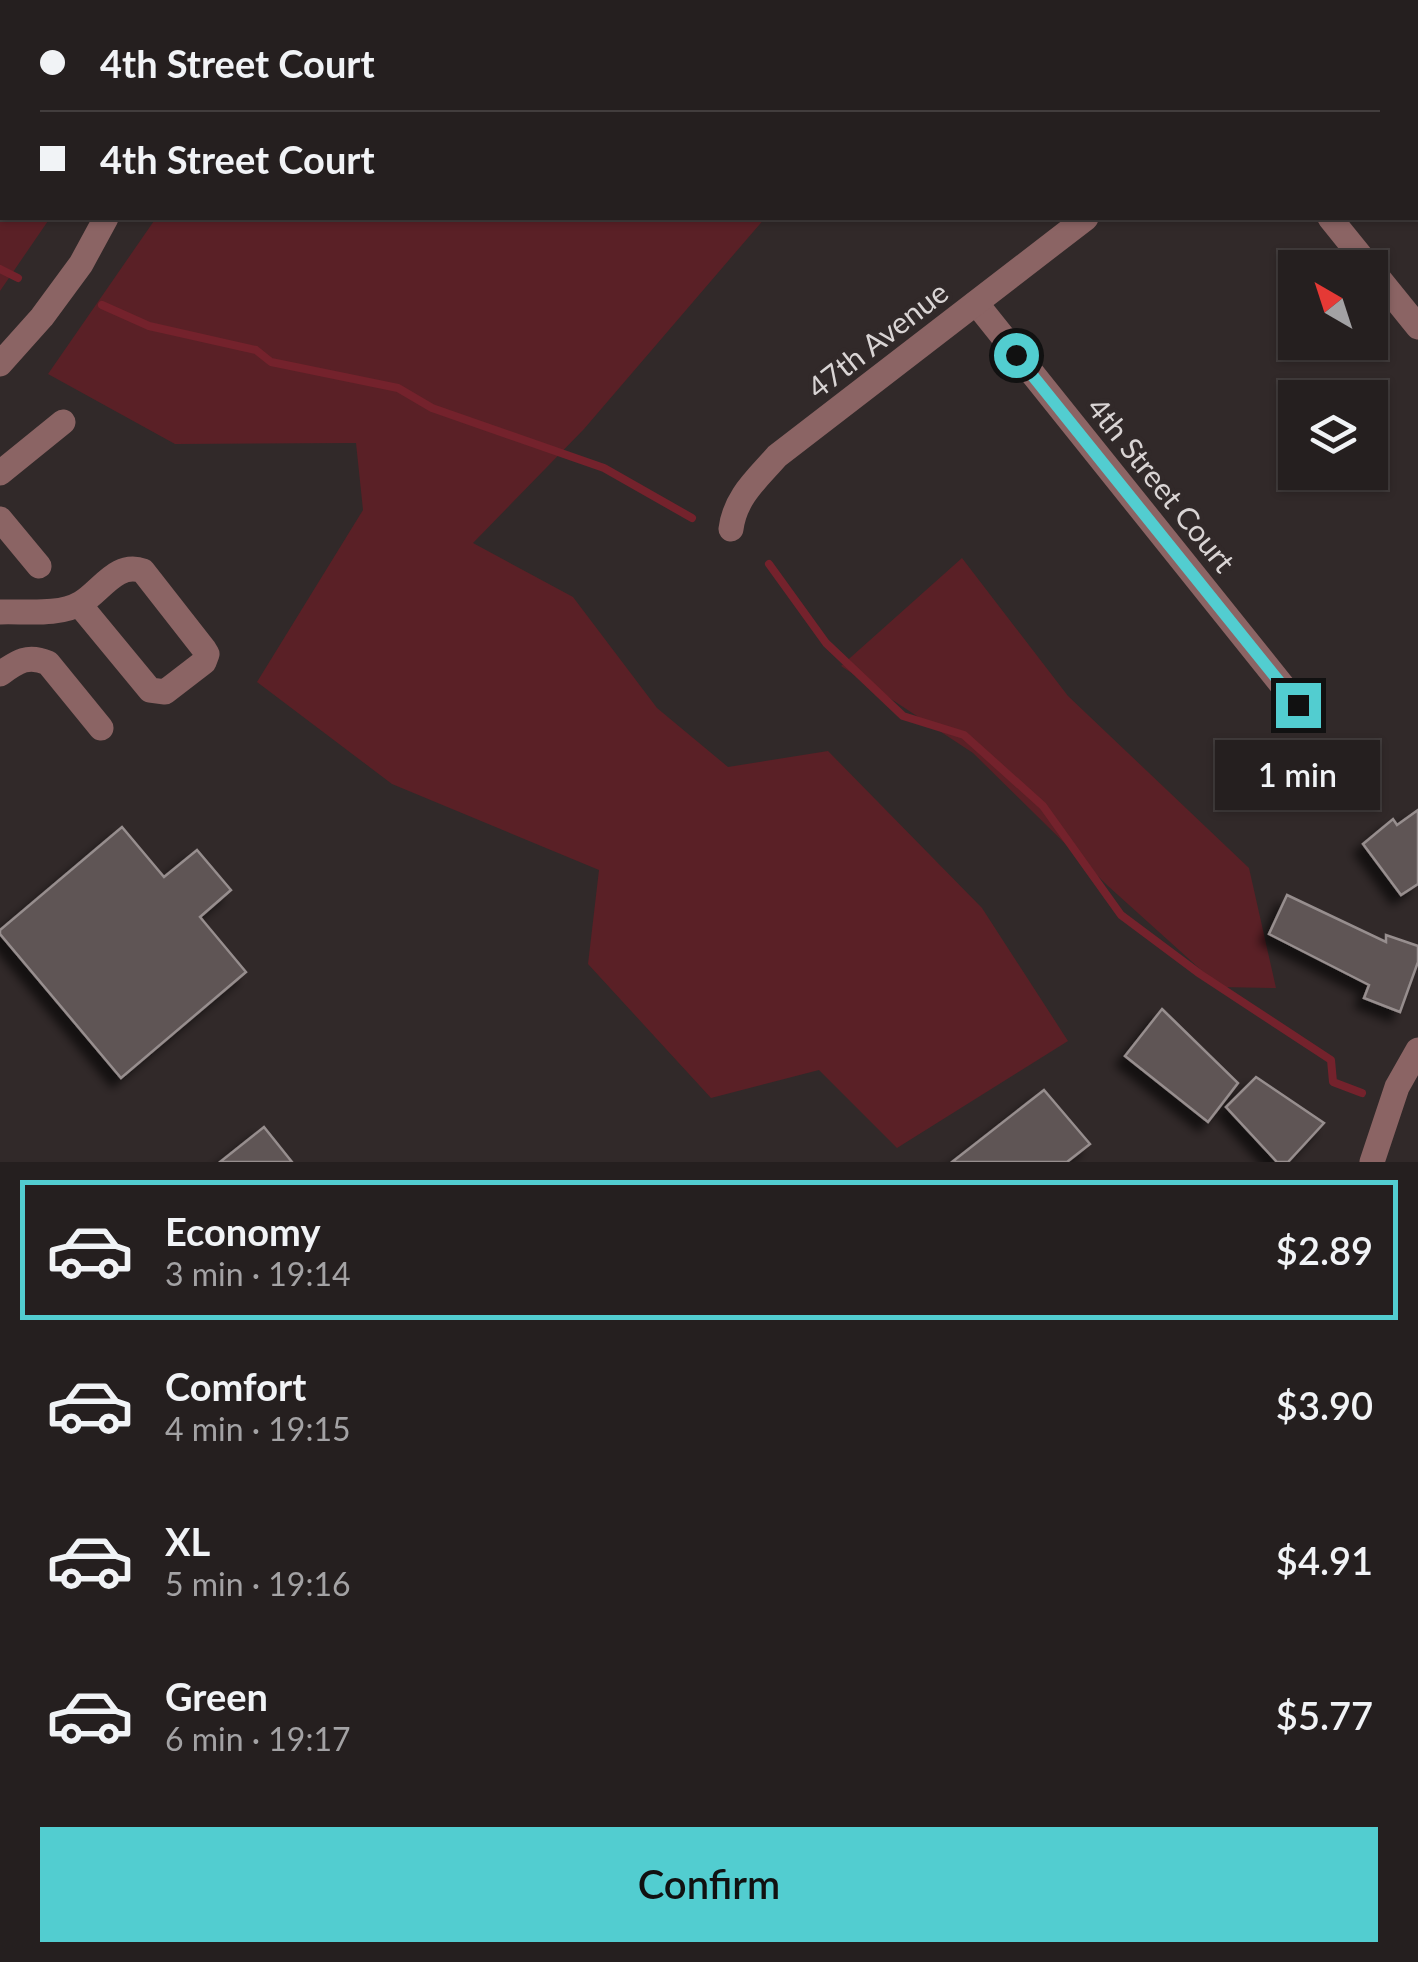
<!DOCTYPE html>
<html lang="en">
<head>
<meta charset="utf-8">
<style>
  :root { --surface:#251f1f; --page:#2d2728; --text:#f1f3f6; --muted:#a3a2a4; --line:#423d3d; --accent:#52cdd0 }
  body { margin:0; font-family:Lato,sans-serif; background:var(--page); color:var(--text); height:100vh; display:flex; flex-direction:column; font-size:38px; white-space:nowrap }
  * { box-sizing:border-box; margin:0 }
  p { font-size:32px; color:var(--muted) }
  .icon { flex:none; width:55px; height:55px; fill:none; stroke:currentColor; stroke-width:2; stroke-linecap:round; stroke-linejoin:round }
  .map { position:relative; height:1162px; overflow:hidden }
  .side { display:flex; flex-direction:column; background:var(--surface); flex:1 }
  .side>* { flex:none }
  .banner { position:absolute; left:0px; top:0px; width:1420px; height:220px; box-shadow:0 2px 8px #0004,0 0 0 2px var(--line); display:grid; align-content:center; height:220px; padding:0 40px; background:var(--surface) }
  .needle { width:65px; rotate:321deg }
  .controls { position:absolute; left:1278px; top:250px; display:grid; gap:20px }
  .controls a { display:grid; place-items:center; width:110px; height:110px; border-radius:0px; background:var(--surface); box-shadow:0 2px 8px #0004,0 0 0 2px var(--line); font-size:50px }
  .end { position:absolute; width:45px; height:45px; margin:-22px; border:12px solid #52cdd0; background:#111; box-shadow:0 0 0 5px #111 }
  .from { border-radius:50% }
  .bubble { position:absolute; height:70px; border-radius:0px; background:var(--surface); box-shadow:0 2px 8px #0004,0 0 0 2px var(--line); font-size:32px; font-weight:600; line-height:70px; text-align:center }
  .banner b { display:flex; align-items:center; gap:35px; height:95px; font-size:38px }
  .banner b+b { border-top:2px solid var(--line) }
  .banner i { width:25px; height:25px; background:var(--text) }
  ul { padding:18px 0 0; list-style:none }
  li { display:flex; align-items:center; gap:30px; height:140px; margin:0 20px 15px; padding:0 20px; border:5px solid transparent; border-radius:0px }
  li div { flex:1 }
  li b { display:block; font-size:38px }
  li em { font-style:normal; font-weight:600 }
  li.current { border-color:var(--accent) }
  li>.icon { width:90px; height:90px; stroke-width:1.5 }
  .action { display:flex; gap:20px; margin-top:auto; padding:20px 40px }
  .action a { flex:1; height:115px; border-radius:0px; background:var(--accent); color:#111; font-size:40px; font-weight:600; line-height:115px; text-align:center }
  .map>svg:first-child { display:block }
  .green { fill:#5a2026 }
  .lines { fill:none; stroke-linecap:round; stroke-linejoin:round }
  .stream { stroke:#74222c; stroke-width:8 }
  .building { fill:#5e5555; stroke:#978e8e; stroke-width:2.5; filter:url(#shadow) }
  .minor { stroke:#8b6464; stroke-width:25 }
  .route { stroke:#52cdd0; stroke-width:12 }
  .labels { text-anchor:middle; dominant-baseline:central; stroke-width:9; stroke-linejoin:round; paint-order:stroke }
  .street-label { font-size:30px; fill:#d9d4d4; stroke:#312929 }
</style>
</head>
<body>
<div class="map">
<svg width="1418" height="1162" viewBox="0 0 1418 1162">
  <defs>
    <filter id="shadow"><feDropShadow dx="-9" dy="9" stdDeviation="5" flood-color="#0009"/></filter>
  </defs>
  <rect width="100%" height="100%" fill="#312929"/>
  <g class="green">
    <path d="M 0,0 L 139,0 L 138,2 L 2,2 L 2,218 L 50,218 L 0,291 Z"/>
    <path d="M 233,0 L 823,0 L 825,2 L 233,2 Z"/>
    <path d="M 156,218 L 765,218 L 584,429 L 473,543 L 573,597 L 657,708 L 728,767 L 828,751 L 982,908 L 1068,1041 L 897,1148 L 819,1070 L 711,1098 L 588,964 L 599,870 L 392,784 L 257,682 L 363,510 L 356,443 L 175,444 L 48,374 Z"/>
    <path d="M 962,558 L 1068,696 L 1249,868 L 1276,988 L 1220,987 L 1108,886 L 973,753 L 841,666 Z"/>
  </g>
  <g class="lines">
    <g class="stream">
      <path d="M 0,269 L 18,278"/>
      <path d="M 102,305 L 149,326 L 256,350 L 271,362 L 398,388 L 432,408 L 604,468 L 692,518"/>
      <path d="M 769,564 L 826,643 L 903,716 L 964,735 L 1043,806 L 1121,915 L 1200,974 L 1331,1060 L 1333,1082 L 1362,1093"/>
    </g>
  </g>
  <g class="building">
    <path d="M 1418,810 L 1418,884 L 1401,895 L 1363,844 L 1393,819 L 1397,825 Z"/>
    <path d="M 122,827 L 164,877 L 197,850 L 231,890 L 200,917 L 246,972 L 121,1078 L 0,934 L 0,930 Z"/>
    <path d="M 1287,895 L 1386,942 L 1386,935 L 1418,946 L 1418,962 L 1400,1012 L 1364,998 L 1369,985 L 1269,934 Z"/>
    <path d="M 1162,1009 L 1238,1083 L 1208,1122 L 1125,1056 Z"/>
    <path d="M 1256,1077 L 1324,1123 L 1288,1162 L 1277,1162 L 1226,1107 Z"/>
    <path d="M 1044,1090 L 1090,1144 L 1067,1162 L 952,1162 Z"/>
    <path d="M 264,1127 L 292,1162 L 220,1162 Z"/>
  </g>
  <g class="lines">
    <g class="minor">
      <path d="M 1189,0 L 1190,2"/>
      <path d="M 185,2 L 185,0"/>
      <path d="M 1330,218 L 1418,327"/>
      <path d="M 976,303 L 1298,705"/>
      <path d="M 0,364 L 42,317 L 81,264 L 106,218"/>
      <path d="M 0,473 L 63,422"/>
      <path d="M 0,519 L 39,566"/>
      <path d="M 731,529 C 735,497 757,479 777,456 L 1086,218"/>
      <path d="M 0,612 C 25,611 59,616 81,603 C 101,591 117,561 143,571 L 204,649 L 207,654 L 204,662 L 165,692 L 150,690 L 79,604"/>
      <path d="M 0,674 C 17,662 27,654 48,663 L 101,728"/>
      <path d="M 1372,1162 L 1397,1087 L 1418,1050"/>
    </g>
  </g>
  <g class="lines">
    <path class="route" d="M 1016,355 L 1298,705"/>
  </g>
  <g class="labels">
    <g class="street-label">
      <text transform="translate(877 339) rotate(-38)">47th Avenue</text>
      <text transform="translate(1162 484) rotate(51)">4th Street Court</text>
    </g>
  </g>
</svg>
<div class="controls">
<a><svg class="needle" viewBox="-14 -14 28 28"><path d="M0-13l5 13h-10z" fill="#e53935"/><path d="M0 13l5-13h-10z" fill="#a3a2a4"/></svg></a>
<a><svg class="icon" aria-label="layers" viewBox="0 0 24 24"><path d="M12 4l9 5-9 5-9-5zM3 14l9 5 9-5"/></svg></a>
</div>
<i class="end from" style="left:1016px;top:355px"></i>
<i class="end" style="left:1298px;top:705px"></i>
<div class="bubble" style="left:1215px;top:740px;width:165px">1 min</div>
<div class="banner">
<b><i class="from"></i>4th Street Court</b>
<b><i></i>4th Street Court</b>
</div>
</div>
<section class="side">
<ul>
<li class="current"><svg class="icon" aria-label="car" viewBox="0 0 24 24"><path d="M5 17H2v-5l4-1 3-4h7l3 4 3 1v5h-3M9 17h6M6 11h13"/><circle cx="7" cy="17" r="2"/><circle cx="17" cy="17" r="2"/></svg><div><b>Economy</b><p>3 min · 19:14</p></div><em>$2.89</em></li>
<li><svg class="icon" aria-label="car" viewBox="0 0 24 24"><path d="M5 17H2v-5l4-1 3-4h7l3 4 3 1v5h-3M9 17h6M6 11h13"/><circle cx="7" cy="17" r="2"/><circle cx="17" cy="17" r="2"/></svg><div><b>Comfort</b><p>4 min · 19:15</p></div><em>$3.90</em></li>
<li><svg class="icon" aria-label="car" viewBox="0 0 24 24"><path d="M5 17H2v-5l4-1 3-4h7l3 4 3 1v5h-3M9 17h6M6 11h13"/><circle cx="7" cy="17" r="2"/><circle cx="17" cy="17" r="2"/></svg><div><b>XL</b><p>5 min · 19:16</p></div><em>$4.91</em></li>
<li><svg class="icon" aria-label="car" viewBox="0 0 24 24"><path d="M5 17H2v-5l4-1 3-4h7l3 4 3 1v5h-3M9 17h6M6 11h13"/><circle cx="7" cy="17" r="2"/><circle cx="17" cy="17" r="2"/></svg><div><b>Green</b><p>6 min · 19:17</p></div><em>$5.77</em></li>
</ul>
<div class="action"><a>Confirm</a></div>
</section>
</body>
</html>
